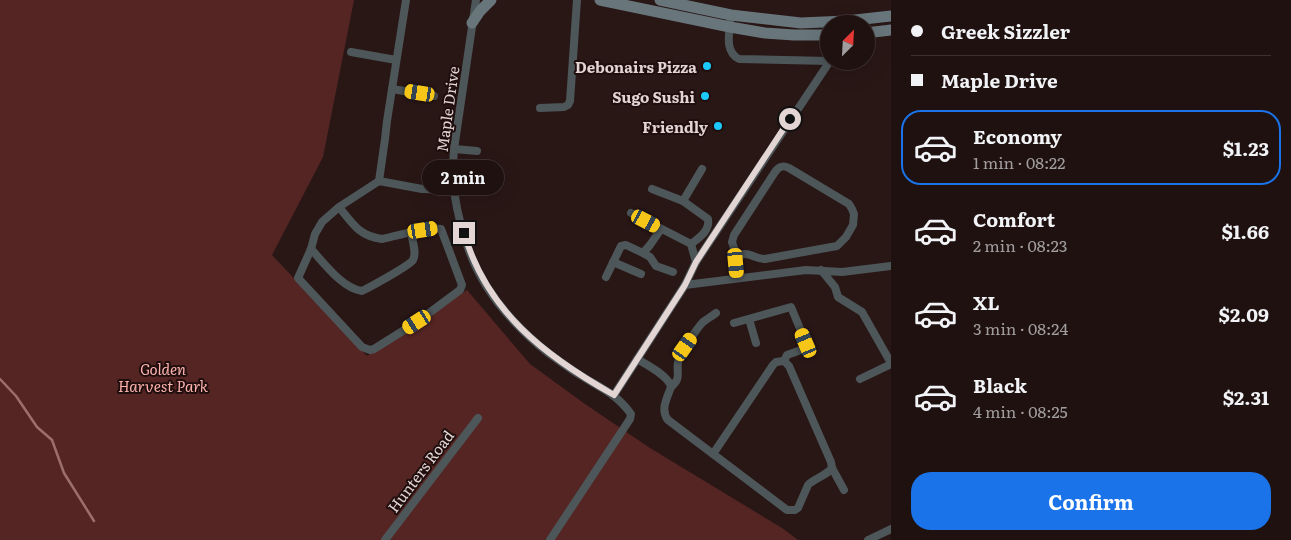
<!DOCTYPE html>
<html lang="en">
<head>
<meta charset="utf-8">
<style>
  :root { --surface:#1f1110; --page:#2c1f1e; --text:#f1f3f6; --muted:#a19d9f; --line:#3c3130; --accent:#1a73e8 }
  body { margin:0; font-family:Literata,serif; background:var(--page); color:var(--text); height:100vh; display:flex; flex-direction:column; font-size:19px; white-space:nowrap }
  * { box-sizing:border-box; margin:0 }
  p { font-size:16px; color:var(--muted) }
  .icon { flex:none; width:28px; height:28px; fill:none; stroke:currentColor; stroke-width:2; stroke-linecap:round; stroke-linejoin:round }
  .map { position:relative; flex:1; overflow:hidden }
  .side { display:flex; flex-direction:column; background:var(--surface); width:400px }
  .side>* { flex:none }
  .banner { display:grid; align-content:center; height:110px; padding:0 20px; background:var(--surface) }
  .needle { width:32px; rotate:24deg }
  .buttons { position:absolute; left:820px; top:15px; display:grid; gap:10px }
  .buttons a { display:grid; place-items:center; width:55px; height:55px; border-radius:50%; background:var(--surface); box-shadow:0 5px 20px #0002,0 0 0 1px var(--line); font-size:25px }
  .end { position:absolute; width:22px; height:22px; margin:-11px; border:6px solid #e2d5d4; background:#111; box-shadow:0 0 0 2px #111 }
  .from { border-radius:50% }
  .bubble { position:absolute; height:35px; border-radius:18px; background:var(--surface); box-shadow:0 5px 20px #0002,0 0 0 1px var(--line); font-size:16px; font-weight:700; line-height:35px; text-align:center }
  .car { position:absolute; width:15px; height:30px; margin:-15px -8px; border-radius:6px; box-shadow:0 0 4px 1px #0007; background:linear-gradient(#f5c518 24%,#345 0 40%,#f5c518 0 76%,#345 0 86%,#f5c518 0) }
  .banner b { display:flex; align-items:center; gap:18px; height:48px; font-size:19px }
  .banner b+b { border-top:1px solid var(--line) }
  .banner i { width:12px; height:12px; background:var(--text) }
  ul { padding:0; list-style:none }
  li { display:flex; align-items:center; gap:15px; height:75px; margin:0 10px 8px; padding:0 10px; border:2px solid transparent; border-radius:20px }
  li div { flex:1 }
  li b { display:block; font-size:19px }
  li em { font-style:normal; font-weight:700 }
  li.on { border-color:var(--accent) }
  li>.icon { width:45px; height:45px; stroke-width:1.5 }
  .button { display:flex; gap:10px; margin-top:auto; padding:10px 20px }
  .button a { flex:1; height:58px; border-radius:20px; background:var(--accent); color:#fff; font-size:20px; font-weight:700; line-height:58px; text-align:center }
  main { display:flex; flex:1; min-height:0 }
  .map>svg:first-child { display:block }
  .green { fill:#552524 }
  .lines { fill:none; stroke-linecap:round; stroke-linejoin:round }
  .stream { stroke:#9b6f6c; stroke-width:2.5 }
  .street { stroke:#4d5659; stroke-width:8 }
  .secondary { stroke:#68767c; stroke-width:11 }
  .route { stroke:#e2d5d4; stroke-width:6 }
  .poi-dot { fill:#1bc9fc; stroke:#1f0e0d; stroke-width:2 }
  .labels { text-anchor:middle; dominant-baseline:central; stroke-width:4; stroke-linejoin:round; paint-order:stroke }
  .poi-label { font-size:15px; font-weight:bold; fill:#e2d5d4; stroke:#1f0e0d; text-anchor:end }
  .street-label { font-size:15px; fill:#e2d5d4; stroke:#1f0e0d }
  .park-label { font-size:15px; font-style:italic; fill:#fdb2ad; stroke:#1f0e0d }
</style>
</head>
<body>
<main>
<div class="map">
<svg width="891" height="540" viewBox="0 0 891 540">
  <rect width="100%" height="100%" fill="#291716"/>
  <path class="green" d="M 0,0 L 354,0 L 323,157 L 272,255 L 367,356 L 467,290 L 530,364 L 585,404 L 650,448 L 782,528 L 798,540 L 0,540 Z"/>
  <g class="lines">
    <path class="stream" d="M 0,379 L 16,396 L 37,427 L 52,440 L 64,473 L 94,521"/>
    <g class="street">
      <path d="M 476,0 L 454,149 C 453,163 452,177 454,191 C 459,224 469,259 487,287 C 504,314 532,342 558,360 C 565,365 573,371 580,375 C 600,388 616,393 631,414 L 630,419 L 550,540"/>
      <path d="M 730,22 C 729,35 725,52 739,59 L 829,61"/>
      <path d="M 351,52 L 396,60"/>
      <path d="M 392,89 L 434,96"/>
      <path d="M 540,108 L 564,107 L 568,105 L 570,101 L 577,0"/>
      <path d="M 454,149 L 477,151"/>
      <path d="M 379,181 L 385,139 L 387,121 L 406,0"/>
      <path d="M 652,189 L 683,201"/>
      <path d="M 339,207 C 353,224 359,236 382,239 C 398,236 427,226 441,229 L 462,285 L 460,290 L 417,322 L 374,349 L 370,350 L 362,347 L 298,278 L 311,249 L 315,234 L 322,222 L 339,207 L 379,181 L 422,189 L 454,190"/>
      <path d="M 631,213 L 691,244 L 696,262"/>
      <path d="M 661,229 L 650,245 L 643,253 L 650,257 L 656,266 L 673,272"/>
      <path d="M 691,244 C 699,238 710,231 708,219 L 683,201 L 702,169"/>
      <path d="M 311,249 C 324,263 342,288 362,291 C 370,287 409,266 413,260 C 417,253 412,240 411,232"/>
      <path d="M 737,257 L 732,242 L 734,235 L 775,172 C 779,166 783,165 789,168 L 849,204 L 852,209 L 854,214 L 853,225 L 846,237 L 837,246 L 765,259 C 753,259 745,248 736,259 L 737,278"/>
      <path d="M 613,262 L 641,274"/>
      <path d="M 821,270 L 835,287 L 838,297 L 862,312 L 891,363"/>
      <path d="M 606,277 L 621,246 L 626,245 L 643,253"/>
      <path d="M 685,285 L 806,270 L 842,272 L 891,266"/>
      <path d="M 749,319 L 756,343"/>
      <path d="M 734,323 L 791,307 L 806,343 L 801,350 L 787,355 L 784,361"/>
      <path d="M 637,359 C 647,365 669,376 671,387 C 667,398 660,410 668,420 L 787,510 L 795,510 L 798,508 L 808,485 C 815,478 826,476 832,468"/>
      <path d="M 860,379 L 891,364"/>
      <path d="M 671,387 C 682,378 676,373 678,362 C 680,354 697,328 703,322 C 707,319 712,316 716,313"/>
      <path d="M 614,395 L 685,285 L 696,262 L 830,61"/>
      <path d="M 713,454 L 773,365 L 776,362 L 784,361 L 789,366 L 831,462 L 832,468 L 844,490"/>
      <path d="M 385,540 L 478,418"/>
      <path d="M 868,540 L 891,529"/>
    </g>
    <g class="secondary">
      <path d="M 600,0 L 730,27 L 765,33 L 794,35 L 829,35"/>
      <path d="M 660,0 L 731,15 L 801,23 L 846,21 L 891,16"/>
      <path d="M 472,23 L 480,11 L 491,0"/>
      <path d="M 866,33 L 891,30"/>
    </g>
  </g>
  <g class="lines">
    <path class="route" d="M 464,233 C 487,312 545,356 614,395 L 685,285 L 696,262 L 790,119"/>
  </g>
  <g class="poi-dot">
    <circle cx="707" cy="66" r="5"/>
    <circle cx="705" cy="96" r="5"/>
    <circle cx="718" cy="126" r="5"/>
  </g>
  <g class="labels">
    <g class="poi-label">
      <text x="697" y="66">Debonairs Pizza</text>
      <text x="695" y="96">Sugo Sushi</text>
      <text x="708" y="126">Friendly</text>
    </g>
    <g class="street-label">
      <text transform="translate(447 109) rotate(-82)">Maple Drive</text>
      <text transform="translate(420 471) rotate(-53)">Hunters Road</text>
    </g>
    <g class="park-label">
      <text x="163" y="368">Golden<tspan x="163" dy="17">Harvest Park</tspan></text>
    </g>
  </g>
</svg>
<div class="buttons">
<a><svg class="needle" viewBox="-14 -14 28 28"><path d="M0-13l5 13h-10z" fill="#e53935"/><path d="M0 13l5-13h-10z" fill="#a19d9f"/></svg></a>
</div>
<i class="end from" style="left:790px;top:119px"></i>
<i class="end" style="left:464px;top:233px"></i>
<div class="bubble" style="left:422px;top:160px;width:82px">2 min</div>
<i class="car" style="left:420px;top:93px;rotate:279deg"></i>
<i class="car" style="left:646px;top:221px;rotate:118deg"></i>
<i class="car" style="left:423px;top:230px;rotate:81deg"></i>
<i class="car" style="left:736px;top:263px;rotate:175deg"></i>
<i class="car" style="left:417px;top:322px;rotate:237deg"></i>
<i class="car" style="left:806px;top:343px;rotate:337deg"></i>
<i class="car" style="left:685px;top:347px;rotate:35deg"></i>
</div>
<section class="side">
<div class="banner">
<b><i class="from"></i>Greek Sizzler</b>
<b><i></i>Maple Drive</b>
</div>
<ul>
<li class="on"><svg class="icon" aria-label="car" viewBox="0 0 24 24"><path d="M5 17H2v-5l4-1 3-4h7l3 4 3 1v5h-3M9 17h6M6 11h13"/><circle cx="7" cy="17" r="2"/><circle cx="17" cy="17" r="2"/></svg><div><b>Economy</b><p>1 min · 08:22</p></div><em>$1.23</em></li>
<li><svg class="icon" aria-label="car" viewBox="0 0 24 24"><path d="M5 17H2v-5l4-1 3-4h7l3 4 3 1v5h-3M9 17h6M6 11h13"/><circle cx="7" cy="17" r="2"/><circle cx="17" cy="17" r="2"/></svg><div><b>Comfort</b><p>2 min · 08:23</p></div><em>$1.66</em></li>
<li><svg class="icon" aria-label="car" viewBox="0 0 24 24"><path d="M5 17H2v-5l4-1 3-4h7l3 4 3 1v5h-3M9 17h6M6 11h13"/><circle cx="7" cy="17" r="2"/><circle cx="17" cy="17" r="2"/></svg><div><b>XL</b><p>3 min · 08:24</p></div><em>$2.09</em></li>
<li><svg class="icon" aria-label="car" viewBox="0 0 24 24"><path d="M5 17H2v-5l4-1 3-4h7l3 4 3 1v5h-3M9 17h6M6 11h13"/><circle cx="7" cy="17" r="2"/><circle cx="17" cy="17" r="2"/></svg><div><b>Black</b><p>4 min · 08:25</p></div><em>$2.31</em></li>
</ul>
<div class="button"><a>Confirm</a></div>
</section>
</main>
</body>
</html>
